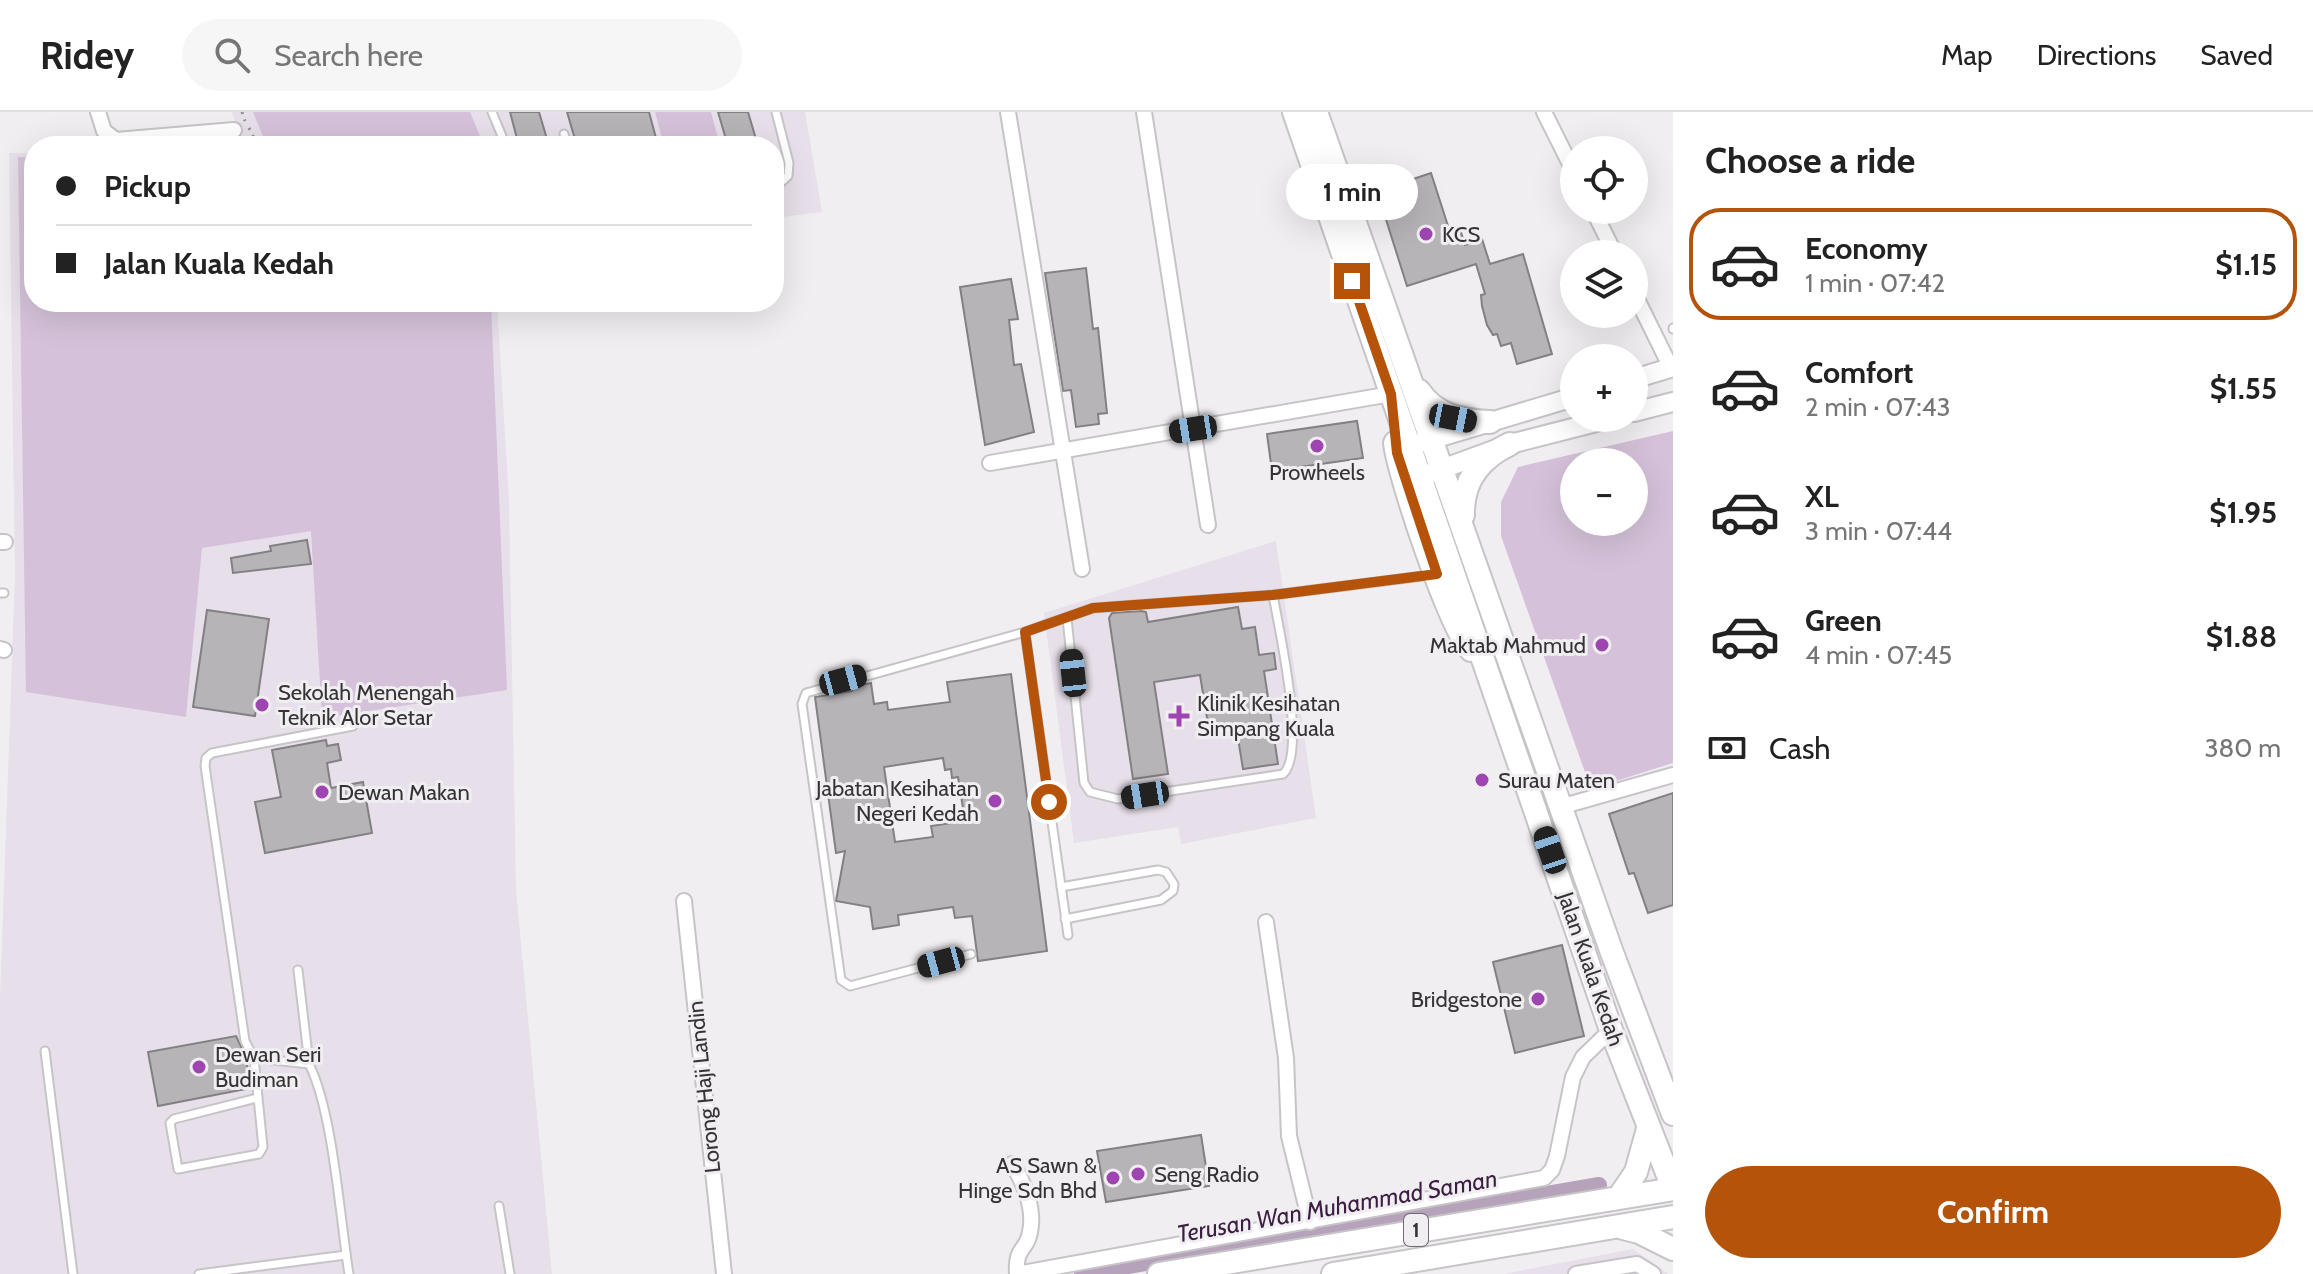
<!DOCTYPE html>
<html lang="en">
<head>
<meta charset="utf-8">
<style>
  :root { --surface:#fff; --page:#f6f6f6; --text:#222; --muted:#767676; --line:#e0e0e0; --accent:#b45309 }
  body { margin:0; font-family:Cabin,sans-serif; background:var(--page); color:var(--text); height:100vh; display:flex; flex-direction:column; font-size:30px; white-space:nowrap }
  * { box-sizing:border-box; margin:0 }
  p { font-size:26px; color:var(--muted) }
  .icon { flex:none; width:44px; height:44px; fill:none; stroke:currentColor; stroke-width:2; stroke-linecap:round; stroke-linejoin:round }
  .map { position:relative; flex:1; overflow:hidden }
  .details { display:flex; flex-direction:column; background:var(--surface); width:640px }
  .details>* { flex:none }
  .top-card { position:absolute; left:24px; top:24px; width:760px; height:176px; border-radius:32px; box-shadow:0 8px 32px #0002; display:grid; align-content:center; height:176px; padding:0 32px; background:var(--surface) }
  .controls { position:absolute; left:1560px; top:24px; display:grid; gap:16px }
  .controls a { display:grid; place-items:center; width:88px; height:88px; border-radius:50%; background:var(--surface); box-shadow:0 8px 32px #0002; font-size:40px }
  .end { position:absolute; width:36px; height:36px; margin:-18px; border:10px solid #b45309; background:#fff; box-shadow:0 0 0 4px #fff }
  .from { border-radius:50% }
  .bubble { position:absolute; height:56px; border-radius:28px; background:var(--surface); box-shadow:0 8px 32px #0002; font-size:26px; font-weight:700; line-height:56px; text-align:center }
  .car { position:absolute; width:24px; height:48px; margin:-24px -12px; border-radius:10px; box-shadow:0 0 6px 2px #0007; background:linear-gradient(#222 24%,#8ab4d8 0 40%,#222 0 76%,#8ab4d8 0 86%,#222 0) }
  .top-card b { display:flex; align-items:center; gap:28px; height:76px; font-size:30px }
  .top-card b+b { border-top:2px solid var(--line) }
  .top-card i { width:20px; height:20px; background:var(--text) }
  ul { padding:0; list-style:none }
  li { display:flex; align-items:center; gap:24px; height:112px; margin:0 16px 12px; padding:0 16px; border:4px solid transparent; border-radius:32px }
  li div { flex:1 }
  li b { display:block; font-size:30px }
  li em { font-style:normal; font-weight:700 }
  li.active { border-color:var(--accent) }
  li>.icon { width:72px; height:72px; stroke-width:1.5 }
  h2 { padding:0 32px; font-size:36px; line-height:96px }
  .pay { display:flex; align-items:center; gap:20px; height:88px; padding:0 32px; font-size:30px }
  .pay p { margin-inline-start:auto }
  .primary-button { display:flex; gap:16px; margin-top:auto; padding:16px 32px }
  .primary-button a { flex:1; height:92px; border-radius:48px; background:var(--accent); color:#fff; font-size:32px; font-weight:700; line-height:92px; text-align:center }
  header { display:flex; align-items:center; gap:48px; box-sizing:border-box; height:112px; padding:0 40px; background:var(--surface); border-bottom:2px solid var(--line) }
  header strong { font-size:38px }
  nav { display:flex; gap:44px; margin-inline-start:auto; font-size:28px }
  .search { width:560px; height:72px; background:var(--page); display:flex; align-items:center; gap:20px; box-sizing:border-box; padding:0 28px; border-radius:44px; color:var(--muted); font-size:30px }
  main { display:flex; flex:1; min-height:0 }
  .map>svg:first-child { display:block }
  .built { fill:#e7dfe9 }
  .green { fill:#d5c2da; fill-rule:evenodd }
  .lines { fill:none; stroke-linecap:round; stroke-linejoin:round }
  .canal { stroke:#b6a3bb; stroke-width:16 }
  .building { fill:#b7b4b8; stroke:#838084; stroke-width:2; fill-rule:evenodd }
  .service-casing { stroke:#c7c4c8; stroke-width:11 }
  .minor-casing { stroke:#c7c4c8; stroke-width:18 }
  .secondary-casing { stroke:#c7c4c8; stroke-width:22 }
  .primary-casing { stroke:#c7c4c8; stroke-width:26 }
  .path { stroke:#8e8c8f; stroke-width:3; stroke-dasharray:2 6; stroke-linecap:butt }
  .service { stroke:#fff; stroke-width:7 }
  .minor { stroke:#fff; stroke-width:14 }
  .secondary { stroke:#fff; stroke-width:18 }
  .primary { stroke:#fff; stroke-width:22 }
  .route { stroke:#b45309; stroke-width:10 }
  .poi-dot { fill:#9e45b1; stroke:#f1eef2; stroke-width:3 }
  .labels { text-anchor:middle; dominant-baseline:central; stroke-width:6; stroke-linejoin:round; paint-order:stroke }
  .shield { fill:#f1eef2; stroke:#6d6b6e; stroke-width:2 }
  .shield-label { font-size:20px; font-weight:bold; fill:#353335 }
  .poi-label { font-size:22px; fill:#353335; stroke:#f1eef2; text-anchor:start }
  .street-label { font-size:22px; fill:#353335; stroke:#f1eef2 }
  .water-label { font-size:24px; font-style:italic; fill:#3b1e41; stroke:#f1eef2 }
</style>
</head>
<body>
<header>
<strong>Ridey</strong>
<div class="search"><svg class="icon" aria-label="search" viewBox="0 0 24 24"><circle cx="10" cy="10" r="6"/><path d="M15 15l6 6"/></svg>Search here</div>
<nav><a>Map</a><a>Directions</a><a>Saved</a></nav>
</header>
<main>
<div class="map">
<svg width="1673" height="1162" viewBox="0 0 1673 1162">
  <rect width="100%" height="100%" fill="#f1eef2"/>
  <g class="built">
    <path d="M 232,0 L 805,0 L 822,100 L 774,106 L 774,34 L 218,34 L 243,32 Z"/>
    <path d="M 9,41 L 34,41 L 34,190 L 497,190 L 509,389 L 516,778 L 552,1162 L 0,1162 L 0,887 L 15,464 Z"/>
    <path d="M 1276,429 L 1316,706 L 1181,732 L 1178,715 L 1074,731 L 1044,501 Z"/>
    <path d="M 1633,1137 L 1668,1162 L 1504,1162 Z"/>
  </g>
  <g class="green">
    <path d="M 253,0 L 470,0 L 484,34 L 267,34 Z"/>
    <path d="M 655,0 L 711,0 L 720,34 L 664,34 Z"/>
    <path d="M 18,45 L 34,45 L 34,190 L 491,190 L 507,578 L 322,606 L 311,419 L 202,436 L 186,605 L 26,580 Z"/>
    <path d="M 1673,319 L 1673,651 L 1591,677 L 1501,424 L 1501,390 L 1518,355 ZM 1634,350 L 1634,410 L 1574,410 L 1574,350 Z"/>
  </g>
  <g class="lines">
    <path class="canal" d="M 1082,1162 L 1599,1073"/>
  </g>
  <g class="building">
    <path d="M 510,0 L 539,0 L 549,34 L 519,34 Z"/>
    <path d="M 567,0 L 649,0 L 656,26 L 652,27 L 654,34 L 577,34 Z"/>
    <path d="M 718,0 L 748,0 L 758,34 L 728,34 Z"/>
    <path d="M 1431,61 L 1449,117 L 1459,114 L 1465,133 L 1482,127 L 1490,152 L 1523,142 L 1552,242 L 1517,252 L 1511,231 L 1501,234 L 1497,222 L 1493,223 L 1487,213 L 1482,194 L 1481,183 L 1485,182 L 1476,152 L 1407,174 L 1377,79 Z"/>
    <path d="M 1086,156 L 1093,217 L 1098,216 L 1107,301 L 1098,302 L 1099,312 L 1076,315 L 1071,278 L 1063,279 L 1045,161 Z"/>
    <path d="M 1011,167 L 1018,207 L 1009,208 L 1014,253 L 1021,252 L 1034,320 L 985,333 L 960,175 Z"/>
    <path d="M 1357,309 L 1363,346 L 1272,359 L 1267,322 Z"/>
    <path d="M 307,428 L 311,452 L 233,461 L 231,446 L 271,439 L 270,434 Z"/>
    <path d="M 1238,495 L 1242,517 L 1255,515 L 1259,543 L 1274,541 L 1276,557 L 1264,559 L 1278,652 L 1243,657 L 1237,620 L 1210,624 L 1200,563 L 1154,570 L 1168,662 L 1133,667 L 1109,506 L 1112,501 L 1141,499 L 1146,500 L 1148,510 Z"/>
    <path d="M 207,498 L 269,507 L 255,604 L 193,595 Z"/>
    <path d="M 1011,562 L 1047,839 L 978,849 L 972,804 L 955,806 L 953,795 L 898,803 L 899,813 L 873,817 L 870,795 L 836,789 L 845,739 L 836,741 L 815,585 L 852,579 L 851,575 L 871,571 L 874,592 L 887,590 L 888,598 L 950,590 L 947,570 ZM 943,646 L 945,658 L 951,657 L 952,666 L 958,665 L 965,709 L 931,714 L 933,725 L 895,730 L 884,655 Z"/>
    <path d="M 326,628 L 327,634 L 338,632 L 341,648 L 327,651 L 331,676 L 363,670 L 372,721 L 265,741 L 255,690 L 281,685 L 272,638 Z"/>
    <path d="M 1673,681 L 1673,793 L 1648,801 L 1634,761 L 1629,762 L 1609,702 Z"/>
    <path d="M 1562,833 L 1584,924 L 1515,941 L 1493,850 Z"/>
    <path d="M 236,924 L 245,943 L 250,968 L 245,971 L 246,977 L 158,994 L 148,940 Z"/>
    <path d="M 1201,1023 L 1209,1074 L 1106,1090 L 1097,1039 Z"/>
  </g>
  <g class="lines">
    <defs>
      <g id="service">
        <path d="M 492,0 L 506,34"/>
        <path d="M 564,22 L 568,34"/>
        <path d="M 774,77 L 788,64 L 789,51 L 776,0"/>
        <path d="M 1673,216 L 1673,217"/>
        <path d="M 0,481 L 4,481"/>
        <path d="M 1067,506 L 1084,671 L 1090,680 L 1118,687 L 1283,662 C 1307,641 1279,517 1273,483"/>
        <path d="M 1025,520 L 1068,823"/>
        <path d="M 1061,775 L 1158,758 L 1166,760 L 1174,772 L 1173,779 L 1161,788 L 1065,807"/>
        <path d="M 971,842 L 850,874 L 841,868 L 802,592 L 806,581 L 1025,520 L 1093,496 L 1273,483 L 1431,463"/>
        <path d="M 298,858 L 309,952"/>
        <path d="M 45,939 L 73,1162"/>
        <path d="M 254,946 L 263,1035 L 259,1042 L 178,1057 L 170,1011 L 174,1007 L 257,986"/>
        <path d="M 499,1094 L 510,1162"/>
        <path d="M 199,1162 L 346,1143"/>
        <path d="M 349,1162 C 340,1107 333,999 309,952 L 254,946 L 245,929 L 205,654 L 206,646 L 212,641 L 353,614"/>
      </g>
      <g id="minor">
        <path d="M 98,0 L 104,19 L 116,28 L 234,18"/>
        <path d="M 1008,0 L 1082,457"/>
        <path d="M 1144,0 L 1208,413"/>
        <path d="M 1544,0 L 1574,60"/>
        <path d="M 1593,98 L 1615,142"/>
        <path d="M 1634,181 L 1671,256"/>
        <path d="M 990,351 L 1391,282"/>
        <path d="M 0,430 L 5,430"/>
        <path d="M 0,537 L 4,538"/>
        <path d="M 1560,695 L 1673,663"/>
        <path d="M 684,789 L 724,1162"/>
        <path d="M 1266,810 L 1286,946 L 1289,1024 L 1310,1110"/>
        <path d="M 1012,1052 C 1024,1070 1035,1097 1030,1120 C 1027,1140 1015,1133 1017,1162"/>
        <path d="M 1017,1162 L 1544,1066 L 1552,1058 L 1557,1044 L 1573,965 L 1583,945 L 1611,918"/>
        <path d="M 1576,1162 L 1637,1152 L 1653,1162"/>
      </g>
      <g id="secondary">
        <path d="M 1634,267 L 1673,255"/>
        <path d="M 1634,300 L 1673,290"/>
        <path d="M 1420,331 L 1574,285"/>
        <path d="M 1431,361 L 1510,332 L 1612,306"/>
      </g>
      <g id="primary">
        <path d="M 1294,0 L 1611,918 L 1673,1076"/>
        <path d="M 1316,0 L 1611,838 L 1673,1002"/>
        <path d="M 1419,279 C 1436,304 1462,309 1490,310"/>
        <path d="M 1395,331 C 1399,365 1450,516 1471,538"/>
        <path d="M 1463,403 C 1462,369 1480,346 1510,332"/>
        <path d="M 1619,1085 L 1636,1060 L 1648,1017"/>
        <path d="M 1623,1116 L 1639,1120 L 1673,1137"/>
        <path d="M 1159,1162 L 1673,1077"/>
        <path d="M 1333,1162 L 1673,1105"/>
      </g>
    </defs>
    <use href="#service" class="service-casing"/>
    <use href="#minor" class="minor-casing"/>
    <use href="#secondary" class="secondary-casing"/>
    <use href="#primary" class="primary-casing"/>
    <g class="path">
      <path d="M 242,0 L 245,9"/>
      <path d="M 249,16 L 258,34"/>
    </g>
    <use href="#service" class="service"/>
    <use href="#minor" class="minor"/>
    <use href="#secondary" class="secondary"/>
    <use href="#primary" class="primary"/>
  </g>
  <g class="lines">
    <path class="route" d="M 1049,690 L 1025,520 L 1093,496 L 1273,483 L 1437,462 L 1397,341 L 1391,282 L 1352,169"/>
  </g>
  <g class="poi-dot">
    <circle cx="1426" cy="122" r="8"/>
    <circle cx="1317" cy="334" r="8"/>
    <circle cx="1602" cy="533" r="8"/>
    <circle cx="262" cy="593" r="8"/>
    <path d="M1175 592h8v8h8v8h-8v8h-8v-8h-8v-8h8z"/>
    <circle cx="1482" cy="668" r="8"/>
    <circle cx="322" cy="680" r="8"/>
    <circle cx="995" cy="689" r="8"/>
    <circle cx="1538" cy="887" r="8"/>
    <circle cx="199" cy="955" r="8"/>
    <circle cx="1138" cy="1062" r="8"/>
    <circle cx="1113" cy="1066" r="8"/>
  </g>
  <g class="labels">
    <rect class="shield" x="1404" y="1102" width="24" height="32" rx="6"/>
    <g class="shield-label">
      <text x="1416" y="1118">1</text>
    </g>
    <g class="poi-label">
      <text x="1442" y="122">KCS</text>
      <text x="1317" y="360" text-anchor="middle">Prowheels</text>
      <text x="1586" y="533" text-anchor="end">Maktab Mahmud</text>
      <text x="278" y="580">Sekolah Menengah<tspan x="278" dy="25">Teknik Alor Setar</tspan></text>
      <text x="1197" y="591">Klinik Kesihatan<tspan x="1197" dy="25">Simpang Kuala</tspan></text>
      <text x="1498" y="668">Surau Maten</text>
      <text x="979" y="676" text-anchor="end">Jabatan Kesihatan<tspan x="979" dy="25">Negeri Kedah</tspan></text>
      <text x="338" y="680">Dewan Makan</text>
      <text x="1522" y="887" text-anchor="end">Bridgestone</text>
      <text x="215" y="942">Dewan Seri<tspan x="215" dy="25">Budiman</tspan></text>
      <text x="1097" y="1053" text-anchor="end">AS Sawn &amp;<tspan x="1097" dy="25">Hinge Sdn Bhd</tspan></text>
      <text x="1154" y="1062">Seng Radio</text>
    </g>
    <g class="street-label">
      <text transform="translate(1591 857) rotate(71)">Jalan Kuala Kedah</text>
      <text transform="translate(704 975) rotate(-96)">Lorong Haji Landin</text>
    </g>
    <g class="water-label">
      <text transform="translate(1337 1094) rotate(-10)">Terusan Wan Muhammad Saman</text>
    </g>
  </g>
</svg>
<div class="controls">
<a><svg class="icon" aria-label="locate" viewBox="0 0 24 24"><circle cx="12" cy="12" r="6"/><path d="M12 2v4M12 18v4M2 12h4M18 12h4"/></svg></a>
<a><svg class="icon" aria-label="layers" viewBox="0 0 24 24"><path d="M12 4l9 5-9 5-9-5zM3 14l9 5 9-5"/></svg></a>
<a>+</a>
<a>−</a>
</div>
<i class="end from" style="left:1049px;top:690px"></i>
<i class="end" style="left:1352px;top:169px"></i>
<div class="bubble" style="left:1286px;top:52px;width:132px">1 min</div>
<i class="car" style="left:1453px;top:306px;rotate:101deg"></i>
<i class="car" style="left:1193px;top:317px;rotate:261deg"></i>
<i class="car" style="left:1073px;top:561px;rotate:354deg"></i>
<i class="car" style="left:843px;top:568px;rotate:75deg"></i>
<i class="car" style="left:1145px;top:683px;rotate:261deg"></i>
<i class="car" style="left:1550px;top:738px;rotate:341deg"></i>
<i class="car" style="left:941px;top:850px;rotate:255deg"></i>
<div class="top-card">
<b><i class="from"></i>Pickup</b>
<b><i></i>Jalan Kuala Kedah</b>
</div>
</div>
<section class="details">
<h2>Choose a ride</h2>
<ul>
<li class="active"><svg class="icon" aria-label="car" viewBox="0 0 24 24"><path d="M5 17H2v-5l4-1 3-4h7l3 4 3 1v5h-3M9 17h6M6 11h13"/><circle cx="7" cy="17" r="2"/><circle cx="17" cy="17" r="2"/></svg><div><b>Economy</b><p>1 min · 07:42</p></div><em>$1.15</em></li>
<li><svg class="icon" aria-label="car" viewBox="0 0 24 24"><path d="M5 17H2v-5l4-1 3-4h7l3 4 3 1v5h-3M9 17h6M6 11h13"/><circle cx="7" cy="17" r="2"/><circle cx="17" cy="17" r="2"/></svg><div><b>Comfort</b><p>2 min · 07:43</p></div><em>$1.55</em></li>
<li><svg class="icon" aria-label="car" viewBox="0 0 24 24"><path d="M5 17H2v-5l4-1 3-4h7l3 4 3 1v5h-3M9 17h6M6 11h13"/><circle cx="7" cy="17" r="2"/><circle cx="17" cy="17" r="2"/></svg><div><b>XL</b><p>3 min · 07:44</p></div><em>$1.95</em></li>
<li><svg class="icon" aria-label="car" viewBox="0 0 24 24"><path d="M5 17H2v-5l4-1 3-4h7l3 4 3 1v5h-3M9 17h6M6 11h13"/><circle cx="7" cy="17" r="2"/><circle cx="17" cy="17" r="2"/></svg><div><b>Green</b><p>4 min · 07:45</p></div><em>$1.88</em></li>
</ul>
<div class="pay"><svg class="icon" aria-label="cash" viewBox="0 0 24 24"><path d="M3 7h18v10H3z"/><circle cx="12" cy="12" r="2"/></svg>Cash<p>380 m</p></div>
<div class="primary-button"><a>Confirm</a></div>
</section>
</main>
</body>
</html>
